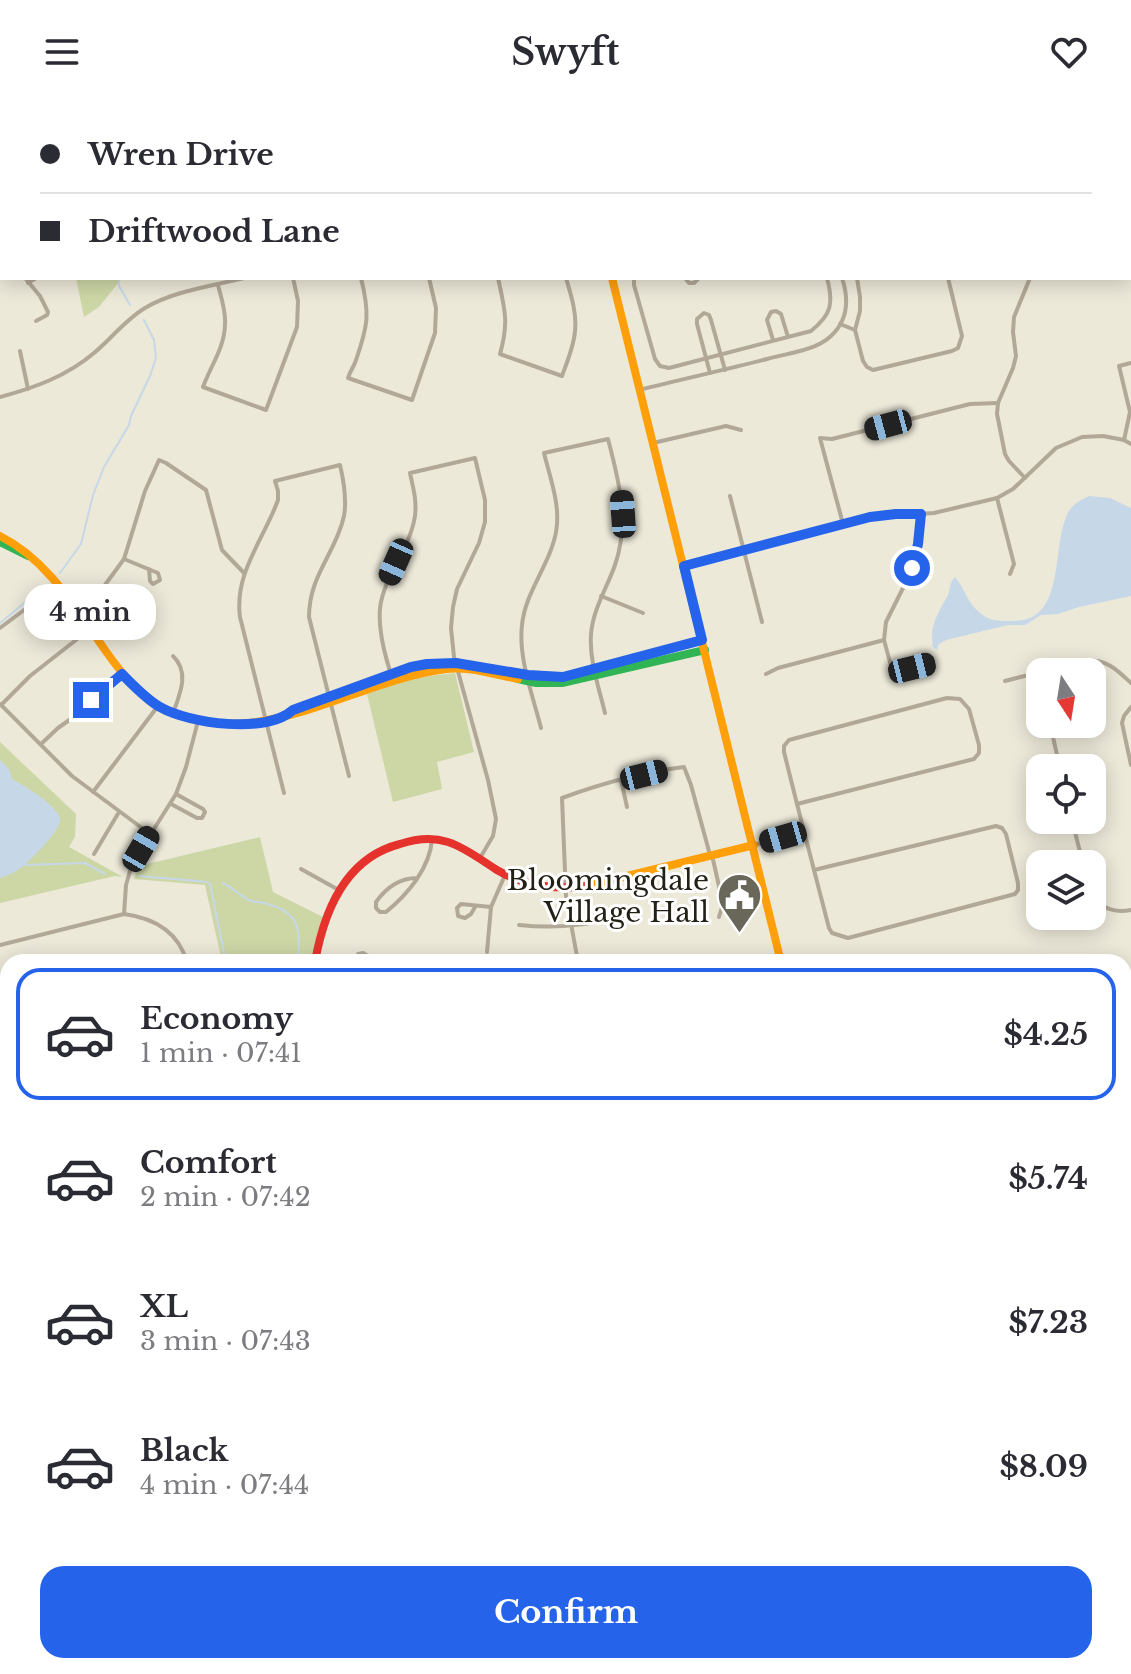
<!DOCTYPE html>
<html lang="en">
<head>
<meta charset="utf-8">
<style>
  :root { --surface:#fff; --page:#f2f2f3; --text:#2b2b33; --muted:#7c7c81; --line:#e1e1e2; --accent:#2563eb }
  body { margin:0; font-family:"Libre Baskerville",serif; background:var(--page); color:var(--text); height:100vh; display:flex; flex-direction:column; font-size:30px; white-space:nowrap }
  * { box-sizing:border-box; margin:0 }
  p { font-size:26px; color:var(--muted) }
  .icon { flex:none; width:44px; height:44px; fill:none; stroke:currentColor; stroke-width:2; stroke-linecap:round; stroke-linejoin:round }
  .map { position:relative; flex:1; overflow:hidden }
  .side { position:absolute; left:0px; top:850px; width:1132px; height:720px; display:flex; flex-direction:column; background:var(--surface); border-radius:24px 24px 0 0; box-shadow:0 4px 20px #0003 }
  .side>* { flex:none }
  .guide { position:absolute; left:0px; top:0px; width:1132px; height:176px; box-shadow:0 4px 20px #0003; display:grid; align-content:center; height:176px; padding:0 40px; background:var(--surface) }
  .needle { width:52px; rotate:168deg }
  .controls { position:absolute; left:1026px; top:554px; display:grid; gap:16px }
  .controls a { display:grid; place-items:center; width:80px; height:80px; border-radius:16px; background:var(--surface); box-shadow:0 4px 20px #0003; font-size:40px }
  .end { position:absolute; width:36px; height:36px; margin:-18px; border:10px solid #2563eb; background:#fff; box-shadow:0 0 0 4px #fff }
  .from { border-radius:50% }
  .bubble { position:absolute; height:56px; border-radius:24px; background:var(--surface); box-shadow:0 4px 20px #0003; font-size:26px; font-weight:800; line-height:56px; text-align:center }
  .car { position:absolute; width:24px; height:48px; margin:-24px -12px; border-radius:10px; box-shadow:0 0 6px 2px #0007; background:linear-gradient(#222 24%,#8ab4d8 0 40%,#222 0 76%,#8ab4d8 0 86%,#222 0) }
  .guide b { display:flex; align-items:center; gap:28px; height:76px; font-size:30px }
  .guide b+b { border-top:2px solid var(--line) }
  .guide i { width:20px; height:20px; background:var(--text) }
  ul { padding:14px 0 0; list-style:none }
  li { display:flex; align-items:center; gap:24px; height:132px; margin:0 16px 12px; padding:0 24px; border:4px solid transparent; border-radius:24px }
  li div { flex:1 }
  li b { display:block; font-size:30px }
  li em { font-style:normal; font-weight:800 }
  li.selected { border-color:var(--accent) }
  li>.icon { width:72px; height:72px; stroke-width:1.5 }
  .button { display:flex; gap:16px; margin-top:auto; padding:16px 40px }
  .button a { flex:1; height:92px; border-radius:24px; background:var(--accent); color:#fff; font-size:32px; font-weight:800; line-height:92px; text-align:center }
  header { display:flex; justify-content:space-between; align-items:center; height:104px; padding:0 40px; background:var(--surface); font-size:36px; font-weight:800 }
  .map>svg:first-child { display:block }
  .commercial { fill:#f2e2db }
  .green { fill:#cdd7a6 }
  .water { fill:#c6d8e8 }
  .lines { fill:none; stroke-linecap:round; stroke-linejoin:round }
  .stream { stroke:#c6d8e8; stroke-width:2 }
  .street { stroke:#b2a897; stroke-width:4 }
  .fast { stroke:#30b455; stroke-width:8 }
  .slow { stroke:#ff9f0a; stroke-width:8 }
  .jam { stroke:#e5322d; stroke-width:8 }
  .route { stroke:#2563eb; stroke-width:10 }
  .labels { text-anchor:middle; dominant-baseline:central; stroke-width:6; stroke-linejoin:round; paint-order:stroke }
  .poi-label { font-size:28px; fill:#232116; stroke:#fff; text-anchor:end }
</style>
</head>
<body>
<header><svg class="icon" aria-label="menu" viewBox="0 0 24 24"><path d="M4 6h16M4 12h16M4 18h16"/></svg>Swyft<svg class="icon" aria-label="heart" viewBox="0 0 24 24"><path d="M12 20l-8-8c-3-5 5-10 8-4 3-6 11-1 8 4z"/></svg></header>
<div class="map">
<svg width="1131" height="1570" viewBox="0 0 1131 1570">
  <rect width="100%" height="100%" fill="#ece9d9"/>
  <g class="commercial">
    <path d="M 1131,1355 L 1131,1421 L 1124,1421 L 1124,1358 Z"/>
    <path d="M 317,1562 L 338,1562 L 339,1570 L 264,1570 L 264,1567 Z"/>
    <path d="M 342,1562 L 529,1562 L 526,1570 L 343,1570 Z"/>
    <path d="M 779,1562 L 948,1562 L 926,1570 L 781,1570 Z"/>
  </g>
  <g class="green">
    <path d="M 76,174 L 122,174 L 99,203 L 84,213 Z"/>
    <path d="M 455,569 L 474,648 L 437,658 L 442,685 L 393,698 L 367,590 L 412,574 Z"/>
    <path d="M 0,638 L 76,710 L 75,733 L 69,743 L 123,773 L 115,772 L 0,799 Z"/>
    <path d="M 260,733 L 273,788 L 323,813 L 312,858 L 222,858 L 205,781 L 134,775 L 139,762 Z"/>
    <path d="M 529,1562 L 647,1562 L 658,1568 L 727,1562 L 779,1562 L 781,1570 L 526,1570 Z"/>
  </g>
  <g class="water">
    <path d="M 1089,392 L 1110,394 L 1131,404 L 1131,492 L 1079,503 L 1058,510 L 1041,511 L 1025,521 L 1008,521 L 946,536 L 939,540 L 937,546 L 932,542 C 933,538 932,534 932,529 C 933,516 942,502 948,491 C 951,483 949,479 955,473 C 964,483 967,498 979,508 C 990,518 999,517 1013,517 C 1068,518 1050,439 1069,407 C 1074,399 1081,396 1089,392 Z"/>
    <path d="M 0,656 L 9,665 L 12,675 C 24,682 56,700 60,714 C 64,724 27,760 18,766 C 12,770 6,772 0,774 Z"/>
  </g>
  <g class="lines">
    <g class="stream">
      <path d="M 118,174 L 119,182 L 130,201"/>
      <path d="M 60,469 L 81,440 L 93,391 L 104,363 L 129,321 L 131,312 L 150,272 L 156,254 L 154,236 L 144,216"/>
      <path d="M 0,519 L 46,481"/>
      <path d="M 24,761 L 85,759 L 105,770"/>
      <path d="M 140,772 L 208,778 L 210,780 L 226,858"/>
      <path d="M 223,779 C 233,784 241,793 251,797 C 255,798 260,798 264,799 C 301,808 300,825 298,858"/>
      <path d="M 580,1562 L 590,1570"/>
      <path d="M 525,1570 L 528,1562"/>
    </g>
    <g class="street">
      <path d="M 8,0 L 9,2"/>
      <path d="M 66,0 L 67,2"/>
      <path d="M 192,0 L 193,2"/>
      <path d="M 357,0 L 357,2"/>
      <path d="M 397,0 L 397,2"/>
      <path d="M 459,0 L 460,2"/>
      <path d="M 522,0 L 522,2"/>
      <path d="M 754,0 L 755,2"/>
      <path d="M 846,0 L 846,2"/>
      <path d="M 978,0 L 979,2"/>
      <path d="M 122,2 L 127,0"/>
      <path d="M 248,2 L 253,0"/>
      <path d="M 1081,2 L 1087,0"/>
      <path d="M 0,81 L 2,77"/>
      <path d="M 1130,161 L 1131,161"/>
      <path d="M 0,170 L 2,169"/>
      <path d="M 25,174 L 40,192 L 48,208 L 47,211 L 36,217"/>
      <path d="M 361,174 C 370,210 368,221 356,256 C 354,263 350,267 348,274 L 412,296 L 435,229 L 436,204 L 429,174"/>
      <path d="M 498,174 C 505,206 509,218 500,250 L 562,272 C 567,258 574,242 575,227 C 577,209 571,191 566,174"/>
      <path d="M 634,174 L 634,181 L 655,255 L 660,262 L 669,264 L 811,227 C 831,211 834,200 827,174"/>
      <path d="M 685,174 L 689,179 L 694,179 L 699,174"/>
      <path d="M 857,174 L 860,193 L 860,207 L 855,226 L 863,257 L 867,263 L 873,266 L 952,247 L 958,244 L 962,232 L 948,174"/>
      <path d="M 875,174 L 892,174"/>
      <path d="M 1058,174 L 1073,174"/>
      <path d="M 28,179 L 36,174"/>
      <path d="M 218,181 C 221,193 226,207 225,220 C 225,243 210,263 203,283 L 266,306 L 297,223 L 298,197 L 293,174"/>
      <path d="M 840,220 L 855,226"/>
      <path d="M 773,236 L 767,216 L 771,208 L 776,207 L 781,210 L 788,233"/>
      <path d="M 20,247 L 28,285"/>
      <path d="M 710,269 L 697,220 L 697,215 L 704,209 L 709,211 L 711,216 L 725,266"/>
      <path d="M 639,286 C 682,275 725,266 767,255 C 788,249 815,247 831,232 C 848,216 849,195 842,174"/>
      <path d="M 0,293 C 34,284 67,272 94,249 C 111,235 125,216 145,204 C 173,187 212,182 244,174"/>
      <path d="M 1124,336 L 1130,308 L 1119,262 L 1131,259"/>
      <path d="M 653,339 L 726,322 L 741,326"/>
      <path d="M 1025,374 L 1009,357 L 1005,350 L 997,310 L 998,299 L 1013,264 L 1016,252 L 1013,228 L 1014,213 L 1030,174"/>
      <path d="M 730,392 L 762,518"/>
      <path d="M 997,394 L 1014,460 L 1010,470"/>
      <path d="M 843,420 L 820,334 L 832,335 L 970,300 L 998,299"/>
      <path d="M 124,455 L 158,469 L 160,476 L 153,480 L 150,477 L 149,465"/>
      <path d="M 684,462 L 870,413 L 934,409 L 997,394 L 1013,385 L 1056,344 L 1082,333 L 1103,332 L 1124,336 L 1131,340"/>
      <path d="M 601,492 L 643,509"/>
      <path d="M 77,506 L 102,485 L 124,455 L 145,387 L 159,356 L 166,359 L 206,386 L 222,446 L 244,469"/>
      <path d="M 0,524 L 59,480"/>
      <path d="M 884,536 L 893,569 L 931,559"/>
      <path d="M 173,552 C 190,568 180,590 173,609"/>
      <path d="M 1041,568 L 1088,556 C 1108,556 1118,567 1131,579"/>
      <path d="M 766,570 L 778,564 L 884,536 L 886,518 L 906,478 L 915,454 L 919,436 L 921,410"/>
      <path d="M 393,577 C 386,555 378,528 380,504 C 384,471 410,445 415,412 C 417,397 413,383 410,369 L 475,354 L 485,396 L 485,418 L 479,439 L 457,485 L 453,503 L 451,524 L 454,553 L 488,676 L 496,715 L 493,732 L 480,754"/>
      <path d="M 1005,577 L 1040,568"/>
      <path d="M 947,594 L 960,595 L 969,605 L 979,641 L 979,649 L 974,655 L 797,700 L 784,648 L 784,642 L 789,636 Z"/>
      <path d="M 0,600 L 72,672 L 150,730"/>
      <path d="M 1,601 L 30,572 L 90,525"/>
      <path d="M 1131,603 L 1124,612 L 1122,619 L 1131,661"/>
      <path d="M 1050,620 L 1060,664"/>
      <path d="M 541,624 C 533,592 518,554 522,521 C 525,488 550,461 556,428 C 561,402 550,374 544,349 L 608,335 C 619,377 630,418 615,461 C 607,484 593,505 591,530 C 589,556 599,584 605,609"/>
      <path d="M 41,640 L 58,624 L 75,612 L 122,570"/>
      <path d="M 621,676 L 627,703"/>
      <path d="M 93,688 L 158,602"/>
      <path d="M 284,689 L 240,513 C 234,469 264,435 278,396 L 278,387 L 275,377 L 340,361 C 344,378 347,395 344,412 C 336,449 309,471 309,513 L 349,672"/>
      <path d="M 171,700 L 197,714 L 202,714 L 205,708 L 203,705 L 176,690"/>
      <path d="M 797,700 L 814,766"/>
      <path d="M 1072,716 L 1083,760"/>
      <path d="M 996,722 L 1002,724 L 1006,730 L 1018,779 L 1018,786 L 1015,790 L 848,834 L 832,829 L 829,824 L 814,766 Z"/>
      <path d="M 754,741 L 804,727"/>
      <path d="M 94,750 L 119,708"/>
      <path d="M 712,751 L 723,800 L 719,813"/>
      <path d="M 301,765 L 337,785"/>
      <path d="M 417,774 C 400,774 386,784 376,798 L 376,804 L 380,808 L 386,808 C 408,790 430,764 432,735"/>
      <path d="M 1092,791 C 1103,805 1113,809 1131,806"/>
      <path d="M 475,803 L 471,810 L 465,814 L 458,812 L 457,804 L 461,800 L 491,803"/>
      <path d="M 124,810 L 126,781 L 132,760 L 176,690 L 186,663 L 198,617"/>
      <path d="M 519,821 C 564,826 595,819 638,809"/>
      <path d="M 0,841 L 124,810 C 154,814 178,827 187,858"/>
      <path d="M 487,848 L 491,803 L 505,771"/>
      <path d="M 355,858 L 358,850 L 363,849 L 368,852 L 370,858"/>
      <path d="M 413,858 L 425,858"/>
      <path d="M 471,858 L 477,858"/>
      <path d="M 578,858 L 566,792 L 562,694 C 600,680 643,668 684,663 L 691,681 L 710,751"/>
      <path d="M 1031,858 L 1036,858"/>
      <path d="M 1124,917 L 1131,947"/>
      <path d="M 0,1033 L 8,1063"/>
      <path d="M 0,1068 L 8,1066"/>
      <path d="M 1124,1168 L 1131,1178"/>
      <path d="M 0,1238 L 8,1236"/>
      <path d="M 3,1318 L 8,1321"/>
      <path d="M 0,1408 L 8,1406"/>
      <path d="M 0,1502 L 8,1499"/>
      <path d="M 221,1562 L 222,1570"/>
      <path d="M 1057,1562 L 1060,1570"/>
    </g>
    <g class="fast">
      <path d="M 564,0 L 564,2"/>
      <path d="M 0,438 L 28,452"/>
      <path d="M 518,575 L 536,579 L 562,579 L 705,546"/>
    </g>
    <g class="slow">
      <path d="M 572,0 L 573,2"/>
      <path d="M 612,174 L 781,858"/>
      <path d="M 0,432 C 48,456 75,504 105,546 C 119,566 138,591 160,603 C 256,653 351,577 446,565 C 469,562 495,571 518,575"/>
      <path d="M 290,608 L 411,563 L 427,560 L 456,559 L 528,571 L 563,573 L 702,536"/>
      <path d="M 586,782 L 754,741"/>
      <path d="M 1124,1109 L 1131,1107"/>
      <path d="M 1124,1423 L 1131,1423"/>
      <path d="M 340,1562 L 340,1570"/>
      <path d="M 957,1562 L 960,1570"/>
      <path d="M 133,1570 L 203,1562"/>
    </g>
    <g class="jam">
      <path d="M 315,858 C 324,807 345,754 400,740 C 415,735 432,733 448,738 C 466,744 481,756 497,766 C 524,782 555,786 586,782"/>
      <path d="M 1124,1433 L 1131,1434"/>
      <path d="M 224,1570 L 297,1562"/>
    </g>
  </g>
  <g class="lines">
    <path class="route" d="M 91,596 L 122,570 C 133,581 146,595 160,603 C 190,620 266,630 293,606 L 411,563 L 427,560 L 456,559 L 528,571 L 563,573 L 702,536 L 684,462 L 870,413 L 896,410 L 921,410 L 918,440 L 912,464"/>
  </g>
  <defs>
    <symbol id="civic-pin" viewBox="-11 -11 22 30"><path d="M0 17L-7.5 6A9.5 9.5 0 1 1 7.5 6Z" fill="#69675a" stroke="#fff"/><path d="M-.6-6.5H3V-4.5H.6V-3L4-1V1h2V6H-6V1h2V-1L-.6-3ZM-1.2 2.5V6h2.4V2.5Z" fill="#fff"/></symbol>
  </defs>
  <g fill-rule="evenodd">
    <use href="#civic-pin" x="714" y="766" width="51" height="69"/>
  </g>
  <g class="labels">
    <g class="poi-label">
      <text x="709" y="776">Bloomingdale<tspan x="709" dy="32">Village Hall</tspan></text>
    </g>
  </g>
</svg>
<div class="controls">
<a><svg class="needle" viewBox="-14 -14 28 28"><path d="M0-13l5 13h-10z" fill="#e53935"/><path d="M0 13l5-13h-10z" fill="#7c7c81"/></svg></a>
<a><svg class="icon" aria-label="locate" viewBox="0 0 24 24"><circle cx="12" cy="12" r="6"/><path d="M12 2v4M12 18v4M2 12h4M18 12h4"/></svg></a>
<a><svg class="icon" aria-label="layers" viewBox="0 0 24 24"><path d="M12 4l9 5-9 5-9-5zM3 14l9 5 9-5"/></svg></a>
</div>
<i class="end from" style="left:912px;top:464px"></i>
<i class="end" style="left:91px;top:596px"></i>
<div class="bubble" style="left:24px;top:480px;width:132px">4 min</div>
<i class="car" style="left:888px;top:321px;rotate:255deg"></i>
<i class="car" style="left:623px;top:410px;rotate:356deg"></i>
<i class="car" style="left:396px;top:458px;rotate:204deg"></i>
<i class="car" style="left:912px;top:564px;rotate:76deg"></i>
<i class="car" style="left:644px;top:671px;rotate:76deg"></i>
<i class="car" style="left:783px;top:733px;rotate:254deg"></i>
<i class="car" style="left:141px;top:745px;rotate:30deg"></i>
<div class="guide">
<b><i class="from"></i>Wren Drive</b>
<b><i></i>Driftwood Lane</b>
</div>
<section class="side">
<ul>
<li class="selected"><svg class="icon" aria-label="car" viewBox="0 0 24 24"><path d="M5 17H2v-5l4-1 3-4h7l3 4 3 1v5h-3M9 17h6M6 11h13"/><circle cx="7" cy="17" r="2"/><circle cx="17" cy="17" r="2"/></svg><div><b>Economy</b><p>1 min · 07:41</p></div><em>$4.25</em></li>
<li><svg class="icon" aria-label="car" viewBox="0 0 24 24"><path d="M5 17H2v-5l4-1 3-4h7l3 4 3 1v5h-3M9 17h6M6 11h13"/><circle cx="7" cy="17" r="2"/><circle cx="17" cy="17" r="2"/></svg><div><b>Comfort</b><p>2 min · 07:42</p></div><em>$5.74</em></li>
<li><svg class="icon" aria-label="car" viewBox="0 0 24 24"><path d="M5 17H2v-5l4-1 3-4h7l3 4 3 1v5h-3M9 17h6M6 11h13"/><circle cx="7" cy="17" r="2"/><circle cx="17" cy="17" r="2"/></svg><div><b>XL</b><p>3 min · 07:43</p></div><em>$7.23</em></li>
<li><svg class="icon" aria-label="car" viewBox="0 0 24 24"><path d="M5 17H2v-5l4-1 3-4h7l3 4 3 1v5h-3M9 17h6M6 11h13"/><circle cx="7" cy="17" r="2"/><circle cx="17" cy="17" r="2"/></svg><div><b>Black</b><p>4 min · 07:44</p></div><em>$8.09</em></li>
</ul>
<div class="button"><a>Confirm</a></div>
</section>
</div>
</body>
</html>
